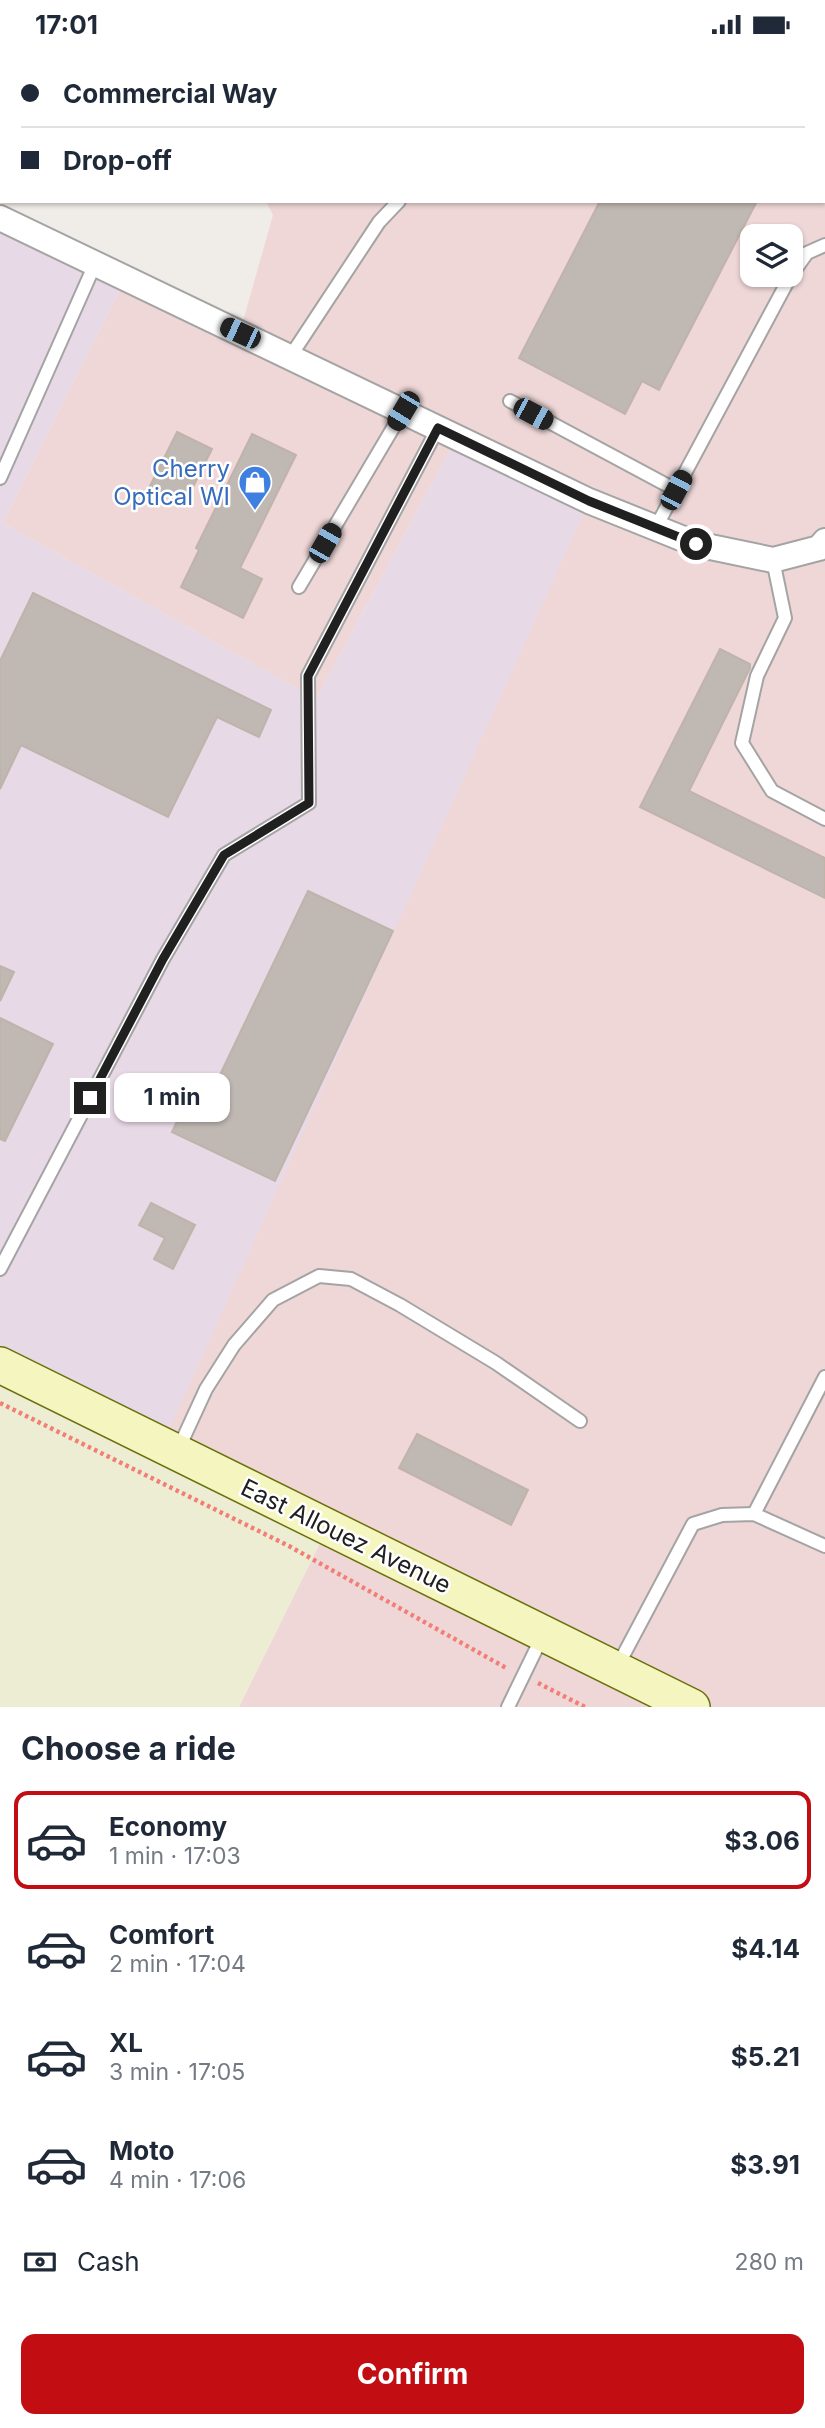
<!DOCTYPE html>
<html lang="en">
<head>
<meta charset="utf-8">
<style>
  :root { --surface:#fff; --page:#f2f2f3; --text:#1f2937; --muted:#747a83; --line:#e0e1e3; --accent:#c20d13 }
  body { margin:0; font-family:Inter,sans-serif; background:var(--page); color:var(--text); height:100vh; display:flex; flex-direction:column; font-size:26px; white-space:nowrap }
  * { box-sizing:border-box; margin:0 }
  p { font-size:23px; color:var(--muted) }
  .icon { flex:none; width:38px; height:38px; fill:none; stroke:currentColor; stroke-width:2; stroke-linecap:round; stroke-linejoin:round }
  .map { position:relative; height:1658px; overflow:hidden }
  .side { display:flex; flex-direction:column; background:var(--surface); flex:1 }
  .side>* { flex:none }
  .banner { position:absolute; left:0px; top:0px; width:826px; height:154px; box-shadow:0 2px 5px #0004; display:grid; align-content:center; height:154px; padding:0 21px; background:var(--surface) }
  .controls { position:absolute; left:740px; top:175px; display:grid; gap:14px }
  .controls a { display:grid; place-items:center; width:63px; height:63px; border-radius:14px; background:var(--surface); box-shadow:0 2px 5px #0004; font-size:35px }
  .end { position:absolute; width:32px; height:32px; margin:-16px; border:9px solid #202020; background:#fff; box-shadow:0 0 0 4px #fff }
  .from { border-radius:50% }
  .bubble { position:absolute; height:49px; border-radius:14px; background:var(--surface); box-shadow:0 2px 5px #0004; font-size:23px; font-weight:700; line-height:49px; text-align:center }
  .car { position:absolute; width:21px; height:42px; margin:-21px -10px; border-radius:9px; box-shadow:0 0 5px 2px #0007; background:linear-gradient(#222 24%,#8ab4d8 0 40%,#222 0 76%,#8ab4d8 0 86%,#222 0) }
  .banner b { display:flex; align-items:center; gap:24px; height:66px; font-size:26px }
  .banner b+b { border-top:2px solid var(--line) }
  .banner i { width:18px; height:18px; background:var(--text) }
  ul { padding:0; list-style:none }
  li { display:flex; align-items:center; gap:21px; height:98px; margin:0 14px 10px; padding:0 7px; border:4px solid transparent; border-radius:14px }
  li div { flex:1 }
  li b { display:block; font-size:26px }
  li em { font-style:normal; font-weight:700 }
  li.on { border-color:var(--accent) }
  li>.icon { width:63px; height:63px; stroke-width:1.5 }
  h2 { padding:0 21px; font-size:32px; line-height:84px }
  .pay { display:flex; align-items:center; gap:18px; height:77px; padding:0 21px; font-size:26px }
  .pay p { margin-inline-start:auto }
  .action { display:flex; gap:14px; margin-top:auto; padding:14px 21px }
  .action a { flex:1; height:80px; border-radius:14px; background:var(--accent); color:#fff; font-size:28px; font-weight:700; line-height:80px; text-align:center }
  .status { display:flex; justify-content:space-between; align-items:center; height:49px; padding:0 35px; background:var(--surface); direction:ltr }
  .status svg { height:19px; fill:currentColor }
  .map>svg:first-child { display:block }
  .commercial { fill:#efd7d7; fill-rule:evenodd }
  .industrial { fill:#e8d9e6 }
  .farmland { fill:#ecedd3 }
  .building { fill:#c0b8b3; stroke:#c0b3aa; stroke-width:2 }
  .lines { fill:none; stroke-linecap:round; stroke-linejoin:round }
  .lane-casing { stroke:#a4a4a4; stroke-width:16 }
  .street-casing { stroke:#a4a4a4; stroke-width:28 }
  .secondary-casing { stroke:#6a710c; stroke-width:38 }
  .path { stroke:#f17f76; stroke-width:4.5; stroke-dasharray:3.5 3.5; stroke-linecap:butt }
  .lane { stroke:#fff; stroke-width:12 }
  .street { stroke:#fff; stroke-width:24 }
  .secondary { stroke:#f5f6bf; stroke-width:35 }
  .route { stroke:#202020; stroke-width:9 }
  .labels { text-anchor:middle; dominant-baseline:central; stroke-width:5; stroke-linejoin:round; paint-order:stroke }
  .shop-label { font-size:24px; fill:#366cbe; stroke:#fff; text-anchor:end }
  .street-label { font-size:24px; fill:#202020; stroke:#fff }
</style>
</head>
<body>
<div class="status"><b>17:01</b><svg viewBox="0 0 49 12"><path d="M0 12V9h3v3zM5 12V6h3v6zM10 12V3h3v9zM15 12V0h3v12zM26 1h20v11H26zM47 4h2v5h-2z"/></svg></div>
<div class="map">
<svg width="825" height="1658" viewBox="0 0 825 1658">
  <rect width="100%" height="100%" fill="#f0ece7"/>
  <path class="commercial" d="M 408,0 L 825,0 L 825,1658 L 239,1658 L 328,1478 L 162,1396 L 457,388 L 316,650 L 3,474 L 126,229 L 240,283 L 273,166 L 266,152 L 824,152 L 824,2 L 407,2 ZM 752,187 L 791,187 L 791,226 L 752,226 Z"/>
  <path class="industrial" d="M 0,169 L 126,229 L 3,474 L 316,650 L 457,388 L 589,452 L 162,1396 L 0,1316 Z"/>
  <path class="farmland" d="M 0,1337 L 319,1495 L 239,1658 L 0,1658 Z"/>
  <g class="building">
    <path d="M 680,0 L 820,0 L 823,2 L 679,2 Z"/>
    <path d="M 600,152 L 757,152 L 659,341 L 642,332 L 625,365 L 519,309 Z"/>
    <path d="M 177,383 L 212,400 L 185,454 L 150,437 Z"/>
    <path d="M 252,385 L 296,406 L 240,519 L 262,530 L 243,569 L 181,538 L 199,501 L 196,499 Z"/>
    <path d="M 33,544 L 271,661 L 259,688 L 217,668 L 168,768 L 21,696 L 0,740 L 0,612 Z"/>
    <path d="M 720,600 L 750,615 L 750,619 L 689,742 L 825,809 L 825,849 L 640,758 Z"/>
    <path d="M 308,842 L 393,882 L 275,1132 L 172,1083 L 189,1047 L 206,1055 Z"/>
    <path d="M 0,917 L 14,923 L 0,952 Z"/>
    <path d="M 0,969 L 53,995 L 5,1092 L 0,1090 Z"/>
    <path d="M 151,1154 L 195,1176 L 173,1220 L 154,1210 L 165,1189 L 139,1176 Z"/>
    <path d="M 417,1385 L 528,1441 L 511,1476 L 399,1419 Z"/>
  </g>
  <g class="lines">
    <defs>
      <g id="lane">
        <path d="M 290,308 L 379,173 L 399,152"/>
        <path d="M 510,352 L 676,441"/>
        <path d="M 0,429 L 95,215"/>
        <path d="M 656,478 L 790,228 L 807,204 L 825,196"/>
        <path d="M 773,511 L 785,569 L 757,627 L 742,694 L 772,742 L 825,770"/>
        <path d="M 299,538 L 403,362"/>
        <path d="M 0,1220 L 163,910 L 224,806 L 309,754 L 308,627 L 438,379"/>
        <path d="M 177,1403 L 206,1340 L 234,1296 L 273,1251 L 319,1227 L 351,1230 L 400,1256 L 496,1314 L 580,1372"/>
        <path d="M 754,1465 L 825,1328"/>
        <path d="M 616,1620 L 693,1475 L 722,1466 L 754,1465 L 825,1497"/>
        <path d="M 508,1658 L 543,1586"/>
      </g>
      <path id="street" d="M 0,169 L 589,452 L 696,495 L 773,511 L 819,499 L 825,492"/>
      <path id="secondary" d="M 0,1316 L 692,1658"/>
    </defs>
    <use href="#lane" class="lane-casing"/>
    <use href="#street" class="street-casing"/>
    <use href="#secondary" class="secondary-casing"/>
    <g class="path">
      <path d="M 0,1354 L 289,1497 L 508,1620"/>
      <path d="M 538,1634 L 585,1658"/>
    </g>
    <use href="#lane" class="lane"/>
    <use href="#street" class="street"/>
    <use href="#secondary" class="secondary"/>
  </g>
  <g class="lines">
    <path class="route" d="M 90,1049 L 163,910 L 224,806 L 309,754 L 308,627 L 438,379 L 589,452 L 696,495"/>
  </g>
  <defs>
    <symbol id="shop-pin" viewBox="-11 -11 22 30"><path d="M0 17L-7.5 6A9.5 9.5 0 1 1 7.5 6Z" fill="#3f7fe0" stroke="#fff"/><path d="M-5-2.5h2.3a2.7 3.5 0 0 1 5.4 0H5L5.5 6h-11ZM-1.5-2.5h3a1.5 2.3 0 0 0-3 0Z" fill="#fff"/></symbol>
  </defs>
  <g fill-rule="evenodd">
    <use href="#shop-pin" x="236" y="414" width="38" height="52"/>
  </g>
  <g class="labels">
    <g class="shop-label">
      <text x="230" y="419">Cherry<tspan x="230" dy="28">Optical WI</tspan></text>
    </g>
    <g class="street-label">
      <text transform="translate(346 1487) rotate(26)">East Allouez Avenue</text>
    </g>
  </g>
</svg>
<div class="controls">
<a><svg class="icon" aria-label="layers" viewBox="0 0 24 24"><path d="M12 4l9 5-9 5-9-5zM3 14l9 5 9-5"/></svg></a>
</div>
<i class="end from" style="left:696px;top:495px"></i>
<i class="end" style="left:90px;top:1049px"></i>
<div class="bubble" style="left:114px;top:1024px;width:116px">1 min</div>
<i class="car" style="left:240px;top:284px;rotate:295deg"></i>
<i class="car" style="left:403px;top:362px;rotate:211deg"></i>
<i class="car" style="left:533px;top:365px;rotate:118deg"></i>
<i class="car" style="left:676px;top:441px;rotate:28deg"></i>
<i class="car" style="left:325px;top:494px;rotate:30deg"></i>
<div class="banner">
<b><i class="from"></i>Commercial Way</b>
<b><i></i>Drop-off</b>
</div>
</div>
<section class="side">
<h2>Choose a ride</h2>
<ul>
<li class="on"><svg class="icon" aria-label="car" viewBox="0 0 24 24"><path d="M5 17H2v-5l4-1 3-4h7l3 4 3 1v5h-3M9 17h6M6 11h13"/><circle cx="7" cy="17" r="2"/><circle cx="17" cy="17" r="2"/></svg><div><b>Economy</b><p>1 min · 17:03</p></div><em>$3.06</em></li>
<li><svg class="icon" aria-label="car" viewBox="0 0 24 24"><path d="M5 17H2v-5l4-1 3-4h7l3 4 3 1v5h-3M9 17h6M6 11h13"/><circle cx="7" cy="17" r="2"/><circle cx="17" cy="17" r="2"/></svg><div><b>Comfort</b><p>2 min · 17:04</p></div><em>$4.14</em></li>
<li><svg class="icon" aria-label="car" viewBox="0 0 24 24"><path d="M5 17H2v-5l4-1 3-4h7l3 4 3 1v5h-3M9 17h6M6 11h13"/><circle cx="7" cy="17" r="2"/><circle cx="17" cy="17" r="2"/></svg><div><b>XL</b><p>3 min · 17:05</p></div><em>$5.21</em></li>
<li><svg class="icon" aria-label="car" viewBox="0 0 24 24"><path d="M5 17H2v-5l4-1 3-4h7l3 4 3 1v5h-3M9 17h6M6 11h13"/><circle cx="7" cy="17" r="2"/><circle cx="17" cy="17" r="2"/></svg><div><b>Moto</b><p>4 min · 17:06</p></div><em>$3.91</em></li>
</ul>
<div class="pay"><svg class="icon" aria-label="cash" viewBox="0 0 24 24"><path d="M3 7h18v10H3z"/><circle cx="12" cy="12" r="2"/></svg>Cash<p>280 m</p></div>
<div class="action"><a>Confirm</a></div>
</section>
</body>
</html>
